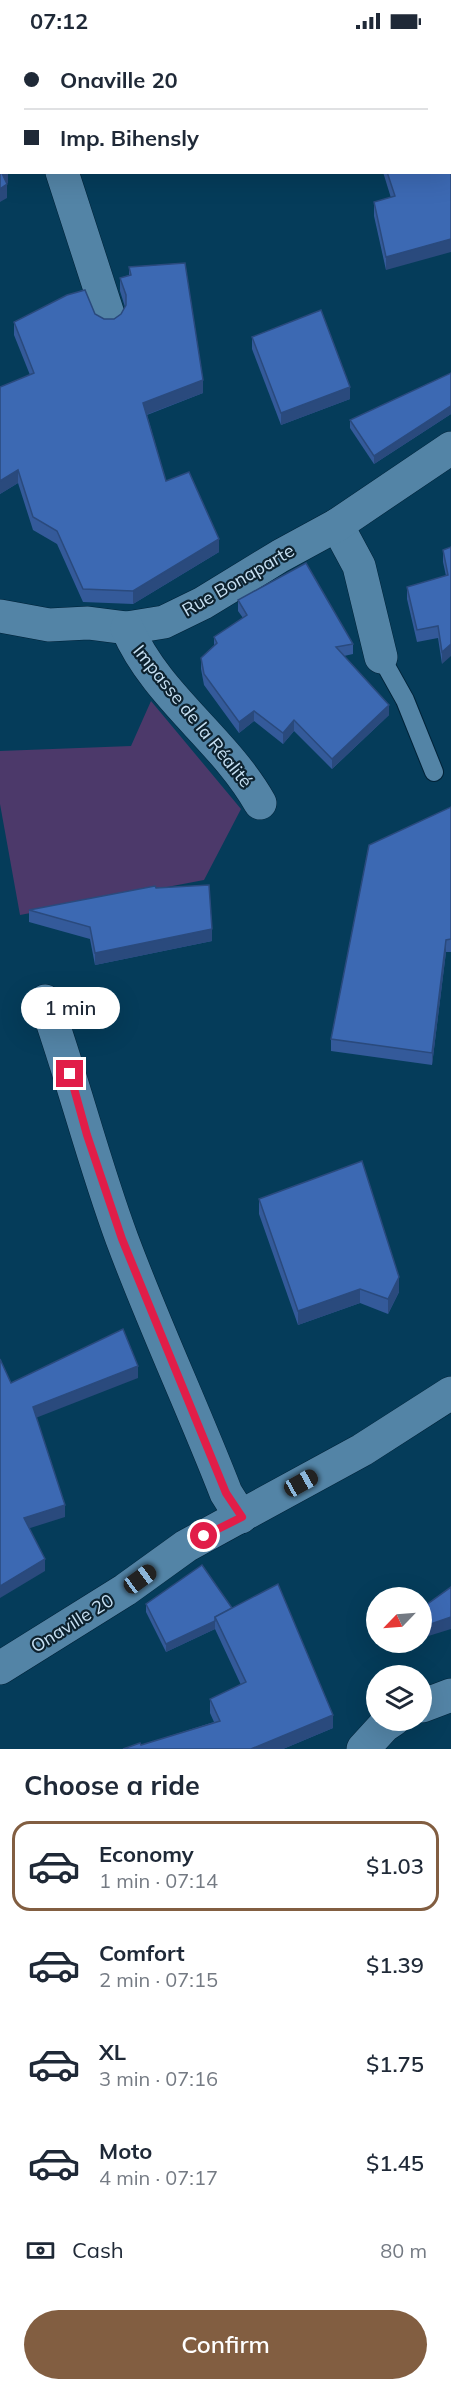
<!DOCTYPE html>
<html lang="en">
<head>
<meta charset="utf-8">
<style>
  :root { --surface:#fff; --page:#f2f2f3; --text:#1f2937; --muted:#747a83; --line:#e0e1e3; --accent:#825e41 }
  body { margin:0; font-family:Mulish,sans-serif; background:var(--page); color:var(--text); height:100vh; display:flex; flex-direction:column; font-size:22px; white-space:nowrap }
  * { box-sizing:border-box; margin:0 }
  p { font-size:20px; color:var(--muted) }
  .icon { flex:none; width:33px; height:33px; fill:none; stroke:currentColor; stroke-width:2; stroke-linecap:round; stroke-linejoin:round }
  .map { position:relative; height:1707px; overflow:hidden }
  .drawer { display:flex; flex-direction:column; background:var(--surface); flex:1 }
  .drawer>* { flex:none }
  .top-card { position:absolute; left:0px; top:0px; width:452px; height:132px; box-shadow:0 6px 24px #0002; display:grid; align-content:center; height:132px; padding:0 24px; background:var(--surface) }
  .needle { width:39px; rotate:245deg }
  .tools { position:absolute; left:366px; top:1545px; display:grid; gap:12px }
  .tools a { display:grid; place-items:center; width:66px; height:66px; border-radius:50%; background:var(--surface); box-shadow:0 6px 24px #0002; font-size:30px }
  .end { position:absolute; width:27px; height:27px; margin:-14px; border:8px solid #e11d48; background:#fff; box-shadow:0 0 0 3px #fff }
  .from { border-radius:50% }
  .bubble { position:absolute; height:42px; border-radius:21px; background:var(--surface); box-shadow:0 6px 24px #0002; font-size:20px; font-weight:600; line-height:42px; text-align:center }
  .car { position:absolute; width:18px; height:36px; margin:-18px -9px; border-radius:8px; box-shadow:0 0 4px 2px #0007; background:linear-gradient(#222 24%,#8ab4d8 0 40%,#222 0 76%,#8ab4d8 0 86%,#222 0) }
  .top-card b { display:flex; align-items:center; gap:21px; height:57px; font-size:22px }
  .top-card b+b { border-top:2px solid var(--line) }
  .top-card i { width:15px; height:15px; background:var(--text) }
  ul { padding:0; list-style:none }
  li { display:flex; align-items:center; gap:18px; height:90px; margin:0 12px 9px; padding:0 12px; border:3px solid transparent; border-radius:18px }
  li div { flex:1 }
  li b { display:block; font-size:22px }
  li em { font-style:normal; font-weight:600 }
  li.on { border-color:var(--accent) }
  li>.icon { width:54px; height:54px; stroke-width:1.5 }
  h2 { padding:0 24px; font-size:27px; line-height:72px }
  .pay { display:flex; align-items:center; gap:15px; height:66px; padding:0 24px; font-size:22px }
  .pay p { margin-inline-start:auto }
  .action { display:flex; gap:12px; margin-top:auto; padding:12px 24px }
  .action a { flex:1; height:69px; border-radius:36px; background:var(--accent); color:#fff; font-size:24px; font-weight:600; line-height:69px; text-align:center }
  .status { display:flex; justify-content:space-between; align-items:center; height:42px; padding:0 30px; background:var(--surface); direction:ltr }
  .status svg { height:16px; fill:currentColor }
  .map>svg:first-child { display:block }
  .green { fill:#4c396a }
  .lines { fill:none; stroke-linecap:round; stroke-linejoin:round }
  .service-casing { stroke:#002238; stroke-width:20 }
  .minor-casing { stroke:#002238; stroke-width:34 }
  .service { stroke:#5384a6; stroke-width:18 }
  .minor { stroke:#5384a6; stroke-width:33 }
  .wall { fill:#345a9a }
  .shaded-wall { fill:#2a4a7d }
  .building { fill:#3c69b3; stroke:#2a4a7d; stroke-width:1.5 }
  .route { stroke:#e11d48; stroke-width:8 }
  .labels { text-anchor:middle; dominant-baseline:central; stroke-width:4.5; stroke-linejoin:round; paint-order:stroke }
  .street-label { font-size:18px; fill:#c7e0f3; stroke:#0d222f }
</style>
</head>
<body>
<div class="status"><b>07:12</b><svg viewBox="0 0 49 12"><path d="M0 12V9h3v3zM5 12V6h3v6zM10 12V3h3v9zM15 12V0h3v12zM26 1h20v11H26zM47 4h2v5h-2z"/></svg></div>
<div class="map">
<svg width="451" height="1707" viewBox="0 0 451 1707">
  <rect width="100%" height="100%" fill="#053c5a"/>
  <path class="green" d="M 151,659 L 241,767 L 204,838 L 20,873 L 0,762 L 0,709 L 131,704 Z"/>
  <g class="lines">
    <defs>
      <path id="service" d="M 381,615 L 405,658 L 434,730"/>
      <g id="minor">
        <path d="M 436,2 L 441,0"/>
        <path d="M 0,74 L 2,73"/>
        <path d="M 62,130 L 108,272"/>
        <path d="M 337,483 L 359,524 L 381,615"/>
        <path d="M 0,574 L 49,583 L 88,581 L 127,586 L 164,580 L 203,561 L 280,514 L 337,483 L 451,406"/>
        <path d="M 127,586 C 156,654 224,697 260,761"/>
        <path d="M 45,959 C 73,1037 93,1119 122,1197 C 154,1283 193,1366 226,1451 L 241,1475"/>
        <path d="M 0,1626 L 125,1548 L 186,1504 L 362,1408 L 451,1351"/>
        <path d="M 422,1664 L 451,1653"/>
        <path d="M 363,1707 L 384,1684 L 393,1678"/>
      </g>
    </defs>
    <use href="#service" class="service-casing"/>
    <use href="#minor" class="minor-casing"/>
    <use href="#service" class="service"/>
    <use href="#minor" class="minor"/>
  </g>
  <g class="wall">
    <path d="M 383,130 L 450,130 L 386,228 L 374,174 L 374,160 L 391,156 Z"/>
    <path d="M 129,225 L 203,351 L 147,373 L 166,439 L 219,510 L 133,562 L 83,560 L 57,502 L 33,488 L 18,441 L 0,452 L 0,345 L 30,333 L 14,293 L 14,280 L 95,272 L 104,277 L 114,277 L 121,272 L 125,265 L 120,249 L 120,236 L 129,233 Z"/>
    <path d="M 252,295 L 350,357 L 281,383 L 252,307 Z"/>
    <path d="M 451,331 L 451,372 L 374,422 L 350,386 L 350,378 Z"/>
    <path d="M 451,505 L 442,622 L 438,596 L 417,600 L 407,557 L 407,545 L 446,534 L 443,520 L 443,508 Z"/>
    <path d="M 238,558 L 353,602 L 353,612 L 344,614 L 389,673 L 332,727 L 294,689 L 283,702 L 254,679 L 239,691 L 204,643 L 201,627 L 201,616 L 214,604 L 214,595 L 243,576 L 238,569 Z"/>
    <path d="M 451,765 L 451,910 L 446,910 L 432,1023 L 331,1009 L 331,997 Z"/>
    <path d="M 156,846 L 212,899 L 95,923 L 90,897 L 29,880 L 29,868 Z"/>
    <path d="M 259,1157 L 399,1250 L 388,1272 L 360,1261 L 298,1283 L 259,1172 Z"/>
    <path d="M 146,1562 L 232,1566 L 333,1686 L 283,1707 L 123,1707 L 141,1703 L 214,1680 L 210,1671 L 210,1657 L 241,1643 L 215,1587 L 166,1610 L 146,1570 Z"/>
  </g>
  <g class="shaded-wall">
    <path d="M 54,0 L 89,0 L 85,2 L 50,2 Z"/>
    <path d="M 2,130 L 8,130 L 8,141 L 1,143 Z"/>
    <path d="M 7,142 L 7,156 L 0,160 L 0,147 Z"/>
    <path d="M 451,197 L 451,210 L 386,228 L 386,215 Z"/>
    <path d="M 203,338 L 203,351 L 143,374 L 143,361 Z"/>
    <path d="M 350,345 L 350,357 L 281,383 L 281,371 Z"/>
    <path d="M 451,364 L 451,372 L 374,422 L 374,414 Z"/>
    <path d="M 18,428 L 18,441 L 0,452 L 0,439 Z"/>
    <path d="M 219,497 L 219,510 L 133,562 L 133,549 Z"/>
    <path d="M 451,602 L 451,614 L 442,622 L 442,610 Z"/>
    <path d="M 389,663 L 389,673 L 332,727 L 332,717 Z"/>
    <path d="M 254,669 L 254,679 L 239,691 L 239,680 Z"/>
    <path d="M 294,678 L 294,689 L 283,702 L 283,691 Z"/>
    <path d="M 212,887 L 212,899 L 95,923 L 95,911 Z"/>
    <path d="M 446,898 L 446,910 L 432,1023 L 432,1011 Z"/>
    <path d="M 399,1235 L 399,1250 L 388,1272 L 388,1257 Z"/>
    <path d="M 360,1247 L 360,1261 L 298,1283 L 298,1269 Z"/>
    <path d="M 138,1324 L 138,1336 L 33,1377 L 33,1365 Z"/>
    <path d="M 65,1463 L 65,1475 L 24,1488 L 24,1476 Z"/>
    <path d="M 45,1517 L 45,1529 L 0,1556 L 0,1544 Z"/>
    <path d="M 451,1575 L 451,1587 L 422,1596 L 422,1585 Z"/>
    <path d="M 215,1579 L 215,1587 L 166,1610 L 166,1602 Z"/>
    <path d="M 398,1600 L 408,1600 L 398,1604 Z"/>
    <path d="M 333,1673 L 333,1686 L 283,1707 L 251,1707 Z"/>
  </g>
  <g class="building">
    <path d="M 29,0 L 54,0 L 50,2 L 29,2 Z"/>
    <path d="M 0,79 L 2,79 L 1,129 L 7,142 L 0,147 Z"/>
    <path d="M 450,98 L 451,102 L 451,197 L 386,215 L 374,160 L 395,154 L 387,130 L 450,130 Z"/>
    <path d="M 185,221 L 203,338 L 143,361 L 166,439 L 189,430 L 219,497 L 133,549 L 83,547 L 57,489 L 33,475 L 18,428 L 0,439 L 0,345 L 34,331 L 14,280 L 67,253 L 85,248 L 95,272 L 104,277 L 114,277 L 121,272 L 126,263 L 126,253 L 120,236 L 131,233 L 129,225 Z"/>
    <path d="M 321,268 L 350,345 L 281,371 L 252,295 Z"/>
    <path d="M 451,331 L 451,364 L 374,414 L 350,378 Z"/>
    <path d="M 451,505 L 451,602 L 442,610 L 438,584 L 417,588 L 407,545 L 448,533 L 443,508 Z"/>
    <path d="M 306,521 L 353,602 L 336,605 L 389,663 L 332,717 L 294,678 L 283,691 L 254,669 L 239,680 L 204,632 L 201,616 L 217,601 L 214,595 L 247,573 L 238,558 Z"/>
    <path d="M 451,765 L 451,897 L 446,898 L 432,1011 L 331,997 L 369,803 Z"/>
    <path d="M 209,843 L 212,887 L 95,911 L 90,885 L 29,868 L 155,844 L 156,846 Z"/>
    <path d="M 362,1119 L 399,1235 L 388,1257 L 360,1247 L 298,1269 L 259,1157 Z"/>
    <path d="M 123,1287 L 138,1324 L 33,1365 L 65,1463 L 24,1476 L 45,1517 L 0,1544 L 0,1317 L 11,1341 Z"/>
    <path d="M 202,1523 L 232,1566 L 215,1575 L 215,1579 L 166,1602 L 146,1562 Z"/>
    <path d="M 278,1542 L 333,1673 L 251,1707 L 123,1707 L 140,1701 L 141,1703 L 220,1679 L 210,1657 L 246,1640 L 215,1575 Z"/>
    <path d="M 451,1545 L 451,1575 L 422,1585 L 422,1566 Z"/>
  </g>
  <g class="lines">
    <path class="route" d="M 70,1032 L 87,1093 L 122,1197 L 226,1451 L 242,1475 L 204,1494"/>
  </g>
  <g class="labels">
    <g class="street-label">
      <text transform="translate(238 538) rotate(-30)">Rue Bonaparte</text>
      <text transform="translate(193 674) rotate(51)">Impasse de la Réalité</text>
      <text transform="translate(72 1581) rotate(-32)">Onaville 20</text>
    </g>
  </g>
</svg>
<div class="tools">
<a><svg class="needle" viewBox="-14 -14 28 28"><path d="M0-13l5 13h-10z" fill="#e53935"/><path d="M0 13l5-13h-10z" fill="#747a83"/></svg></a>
<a><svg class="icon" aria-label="layers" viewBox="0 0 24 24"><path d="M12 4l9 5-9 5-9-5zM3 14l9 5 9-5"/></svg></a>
</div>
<i class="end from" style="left:204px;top:1494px"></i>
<i class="end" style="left:70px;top:1032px"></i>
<div class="bubble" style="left:21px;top:945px;width:99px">1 min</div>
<i class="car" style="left:301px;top:1441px;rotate:61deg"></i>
<i class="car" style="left:140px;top:1537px;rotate:54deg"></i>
<div class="top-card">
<b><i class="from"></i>Onaville 20</b>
<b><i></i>Imp. Bihensly</b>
</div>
</div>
<section class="drawer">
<h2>Choose a ride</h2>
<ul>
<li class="on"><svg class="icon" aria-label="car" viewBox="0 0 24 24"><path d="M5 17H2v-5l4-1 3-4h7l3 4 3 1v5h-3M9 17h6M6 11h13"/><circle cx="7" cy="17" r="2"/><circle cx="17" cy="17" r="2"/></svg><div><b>Economy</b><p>1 min · 07:14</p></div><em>$1.03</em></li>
<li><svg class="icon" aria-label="car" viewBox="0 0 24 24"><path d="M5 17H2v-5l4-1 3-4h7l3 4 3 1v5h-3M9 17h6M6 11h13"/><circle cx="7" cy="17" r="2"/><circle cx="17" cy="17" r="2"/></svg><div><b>Comfort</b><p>2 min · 07:15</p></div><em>$1.39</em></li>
<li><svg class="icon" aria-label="car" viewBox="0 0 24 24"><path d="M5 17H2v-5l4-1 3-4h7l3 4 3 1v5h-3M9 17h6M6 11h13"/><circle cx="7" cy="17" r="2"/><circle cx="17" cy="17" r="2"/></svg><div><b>XL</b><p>3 min · 07:16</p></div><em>$1.75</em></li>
<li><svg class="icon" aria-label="car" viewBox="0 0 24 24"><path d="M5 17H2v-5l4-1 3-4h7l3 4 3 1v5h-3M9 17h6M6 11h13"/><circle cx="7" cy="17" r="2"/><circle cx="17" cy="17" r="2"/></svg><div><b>Moto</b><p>4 min · 07:17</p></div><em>$1.45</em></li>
</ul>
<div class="pay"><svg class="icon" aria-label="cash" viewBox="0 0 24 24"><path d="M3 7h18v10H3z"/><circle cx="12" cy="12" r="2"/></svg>Cash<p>80 m</p></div>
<div class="action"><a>Confirm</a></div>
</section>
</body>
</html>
